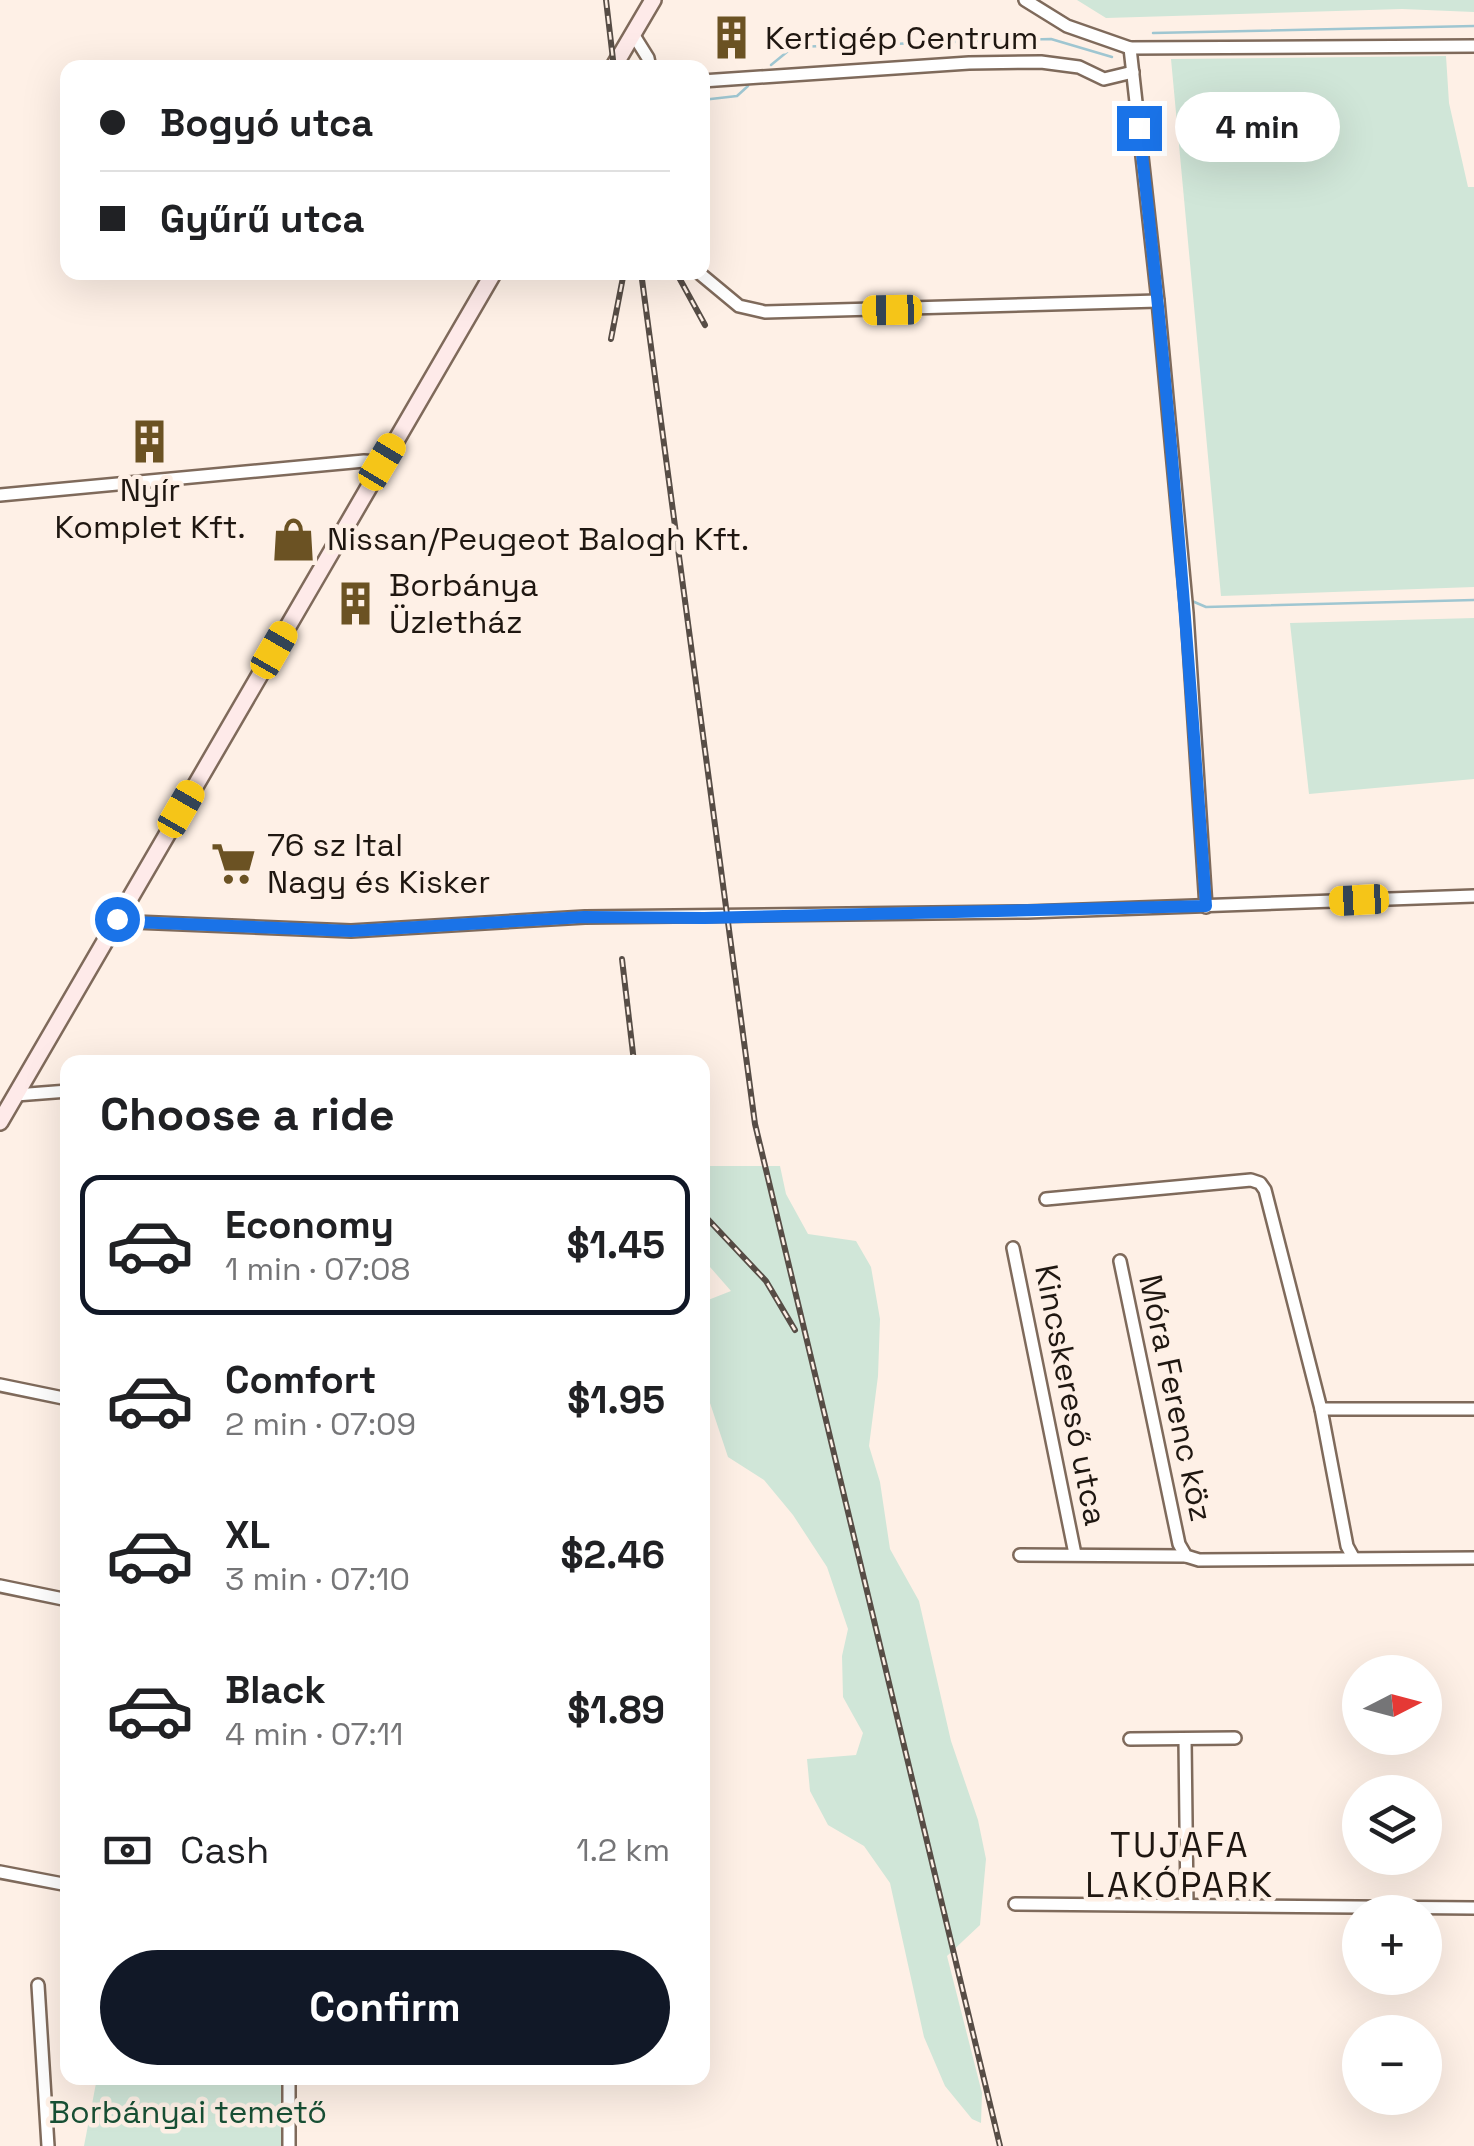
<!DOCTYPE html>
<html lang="en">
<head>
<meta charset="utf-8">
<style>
  :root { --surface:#fff; --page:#f2f2f2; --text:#202124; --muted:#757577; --line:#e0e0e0; --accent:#111827 }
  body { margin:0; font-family:"Space Grotesk",sans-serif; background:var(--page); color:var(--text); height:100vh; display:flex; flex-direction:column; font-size:38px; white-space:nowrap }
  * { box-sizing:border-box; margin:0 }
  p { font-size:32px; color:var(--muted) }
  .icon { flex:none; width:55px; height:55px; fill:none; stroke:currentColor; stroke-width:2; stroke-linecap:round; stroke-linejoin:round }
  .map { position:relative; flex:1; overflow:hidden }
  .panel { position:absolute; left:60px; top:1055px; width:650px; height:1030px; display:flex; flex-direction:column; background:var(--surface); border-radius:20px; box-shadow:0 10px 40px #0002 }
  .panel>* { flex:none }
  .banner { position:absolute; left:60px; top:60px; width:650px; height:220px; border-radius:20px; box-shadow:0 10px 40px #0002; display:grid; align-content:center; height:220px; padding:0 40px; background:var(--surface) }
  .needle { width:65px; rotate:84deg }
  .buttons { position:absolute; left:1342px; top:1655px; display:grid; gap:20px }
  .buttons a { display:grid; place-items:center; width:100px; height:100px; border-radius:50%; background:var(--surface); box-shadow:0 10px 40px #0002; font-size:50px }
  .end { position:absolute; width:45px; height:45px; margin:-22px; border:12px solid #1a73e8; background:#fff; box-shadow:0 0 0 5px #fff }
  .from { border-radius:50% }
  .bubble { position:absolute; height:70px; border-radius:35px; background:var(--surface); box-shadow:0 10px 40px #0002; font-size:32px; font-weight:800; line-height:70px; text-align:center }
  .car { position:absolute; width:30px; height:60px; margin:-30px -15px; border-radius:12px; box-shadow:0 0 8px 2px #0007; background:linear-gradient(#f5c518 24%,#345 0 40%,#f5c518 0 76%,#345 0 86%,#f5c518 0) }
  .banner b { display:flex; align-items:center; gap:35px; height:95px; font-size:38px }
  .banner b+b { border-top:2px solid var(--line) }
  .banner i { width:25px; height:25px; background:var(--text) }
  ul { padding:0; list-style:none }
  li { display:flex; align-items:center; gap:30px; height:140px; margin:0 20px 15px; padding:0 20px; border:5px solid transparent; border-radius:20px }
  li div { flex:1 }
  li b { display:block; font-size:38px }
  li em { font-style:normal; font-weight:800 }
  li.on { border-color:var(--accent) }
  li>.icon { width:90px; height:90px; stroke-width:1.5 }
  h2 { padding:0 40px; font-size:45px; line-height:120px }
  .pay { display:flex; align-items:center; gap:25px; height:110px; padding:0 40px; font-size:38px }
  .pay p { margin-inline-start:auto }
  .button { display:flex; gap:20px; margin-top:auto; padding:20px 40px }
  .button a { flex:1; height:115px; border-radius:60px; background:var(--accent); color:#fff; font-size:40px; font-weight:800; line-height:115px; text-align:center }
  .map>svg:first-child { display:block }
  .green { fill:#d0e6d8 }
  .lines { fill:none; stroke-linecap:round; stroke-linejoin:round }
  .stream { stroke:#9fc6d1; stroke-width:2.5 }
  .minor-casing { stroke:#7f6a5b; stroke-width:16 }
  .secondary-casing { stroke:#7f6a5b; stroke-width:20 }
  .minor { stroke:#fff; stroke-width:11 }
  .secondary { stroke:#feeae9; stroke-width:15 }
  .rail-casing { stroke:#574d46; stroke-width:6 }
  .rail { stroke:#fef0e6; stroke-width:2.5; stroke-dasharray:8; stroke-linecap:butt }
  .route { stroke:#1a73e8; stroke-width:12 }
  .labels { text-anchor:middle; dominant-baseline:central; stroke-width:9; stroke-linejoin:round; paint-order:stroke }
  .poi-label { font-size:32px; fill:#1f1711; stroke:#fef0e6; text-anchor:start }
  .street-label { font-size:32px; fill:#1f1711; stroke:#fef0e6 }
  .park-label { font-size:32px; fill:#185035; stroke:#fef0e6 }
  .neighbourhood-label { font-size:35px; letter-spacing:2.5px; fill:#1f1711; stroke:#fef0e6 }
</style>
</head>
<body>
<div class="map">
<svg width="1474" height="2146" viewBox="0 0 1474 2146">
  <rect width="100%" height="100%" fill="#fef0e6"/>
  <g class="green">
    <path d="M 1077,0 L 1474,0 L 1474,12 L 1402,9 L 1106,18 Z"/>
    <path d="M 1446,56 L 1449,103 L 1468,187 L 1474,187 L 1474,587 L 1221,596 L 1171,59 Z"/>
    <path d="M 1474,618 L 1474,779 L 1309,794 L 1290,623 Z"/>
    <path d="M 703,1166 L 780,1166 L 786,1194 L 808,1234 L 856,1241 L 871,1267 L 880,1319 L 878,1376 L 869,1446 L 880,1482 L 890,1549 L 919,1601 L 951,1741 L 978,1820 L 986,1859 L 980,1925 L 947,1956 L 982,2093 L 981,2123 L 972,2119 L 945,2086 L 924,2037 L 890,1883 L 864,1846 L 828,1825 L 810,1791 L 807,1759 L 856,1755 L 863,1733 L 843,1697 L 842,1656 L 848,1629 L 827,1567 L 793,1515 L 764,1480 L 728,1457 L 703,1382 L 703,1302 L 731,1291 L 703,1259 Z"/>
    <path d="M 97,2078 L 286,2078 L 285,2146 L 84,2146 Z"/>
  </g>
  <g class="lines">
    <g class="stream">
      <path d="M 1153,33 L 1474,26"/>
      <path d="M 771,65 L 793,47 L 1051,39 L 1112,57"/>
      <path d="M 702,100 L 737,96 L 748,86"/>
      <path d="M 1192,601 L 1206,607 L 1474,600"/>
    </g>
    <defs>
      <g id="minor">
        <path d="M 1025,0 L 1067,26 L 1130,48 L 1474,46"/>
        <path d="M 633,34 L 648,58 L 650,68"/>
        <path d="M 1130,48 L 1158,301 L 1187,613 L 1206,907"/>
        <path d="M 702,81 L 969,63 L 1041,62 L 1079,67 L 1104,79 L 1133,72"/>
        <path d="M 698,272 L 739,306 L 765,312 L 1158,301"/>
        <path d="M 0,495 L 364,461 L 382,462"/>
        <path d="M 117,919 L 134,922 L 351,931 L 585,917 L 1027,912 L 1474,896"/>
        <path d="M 16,1095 L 68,1091"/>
        <path d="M 1046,1199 L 1251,1180 L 1260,1183 L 1265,1190 L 1321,1409 L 1347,1546 L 1353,1557"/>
        <path d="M 1013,1248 L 1075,1554"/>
        <path d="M 1120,1261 L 1179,1544 L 1186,1556 L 1199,1560 L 1474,1558"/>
        <path d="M 0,1385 L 68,1399"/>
        <path d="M 1321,1409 L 1474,1409"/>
        <path d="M 1020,1555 L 1186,1556"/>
        <path d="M 0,1586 L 68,1600"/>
        <path d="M 1130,1739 L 1235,1738"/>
        <path d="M 1185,1739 L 1187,1905"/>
        <path d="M 0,1872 L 68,1885"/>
        <path d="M 1015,1904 L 1474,1908"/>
        <path d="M 38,1985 L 48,2146"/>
        <path d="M 289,2078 L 289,2146"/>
      </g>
      <g id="secondary">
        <path d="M 613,68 L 653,0"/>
        <path d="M 0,1122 L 494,272"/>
      </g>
    </defs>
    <use href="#minor" class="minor-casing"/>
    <use href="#secondary" class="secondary-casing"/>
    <use href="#minor" class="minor"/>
    <use href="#secondary" class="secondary"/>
    <defs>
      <g id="rail">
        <path d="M 606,0 L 614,68"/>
        <path d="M 641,272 L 755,1124 L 1000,2146"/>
        <path d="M 676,272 L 705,325"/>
        <path d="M 611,339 L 624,272"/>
        <path d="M 622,959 L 634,1062"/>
        <path d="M 702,1213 L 766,1281 L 795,1330"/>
      </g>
    </defs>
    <use href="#rail" class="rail-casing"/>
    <use href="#rail" class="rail"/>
  </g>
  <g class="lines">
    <path class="route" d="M 117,919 L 134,922 L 351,931 L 584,917 L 704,918 L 1206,906 C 1188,646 1169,387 1139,128"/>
  </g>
  <defs>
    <symbol id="building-bare" viewBox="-9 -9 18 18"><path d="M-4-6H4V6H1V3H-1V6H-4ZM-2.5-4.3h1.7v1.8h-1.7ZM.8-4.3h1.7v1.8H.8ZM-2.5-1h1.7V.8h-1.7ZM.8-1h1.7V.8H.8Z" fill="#6b5223" stroke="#fef0e6" stroke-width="2.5" paint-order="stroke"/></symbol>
    <symbol id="shop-bare" viewBox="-9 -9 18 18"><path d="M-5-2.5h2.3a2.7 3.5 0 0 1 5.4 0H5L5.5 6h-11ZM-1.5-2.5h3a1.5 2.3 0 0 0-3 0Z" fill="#6b5223" stroke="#fef0e6" stroke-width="2.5" paint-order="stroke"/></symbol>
    <symbol id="supermarket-bare" viewBox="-9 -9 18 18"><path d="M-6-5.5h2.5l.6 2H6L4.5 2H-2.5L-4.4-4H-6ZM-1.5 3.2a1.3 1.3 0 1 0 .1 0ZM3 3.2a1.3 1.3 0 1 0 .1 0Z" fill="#6b5223" stroke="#fef0e6" stroke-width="2.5" paint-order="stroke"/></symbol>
  </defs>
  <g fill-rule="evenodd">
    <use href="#building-bare" x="700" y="6" width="63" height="63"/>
    <use href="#building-bare" x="118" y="410" width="63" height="63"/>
    <use href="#shop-bare" x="262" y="508" width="63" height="63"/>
    <use href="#building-bare" x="324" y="572" width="63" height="63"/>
    <use href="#supermarket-bare" x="202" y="832" width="63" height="63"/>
  </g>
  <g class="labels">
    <g class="poi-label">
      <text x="765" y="38">Kertigép Centrum</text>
      <text x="150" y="490" text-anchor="middle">Nyír<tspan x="150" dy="37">Komplet Kft.</tspan></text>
      <text x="327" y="539">Nissan/Peugeot Balogh Kft.</text>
      <text x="389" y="585">Borbánya<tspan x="389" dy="37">Üzletház</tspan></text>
      <text x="267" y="845">76 sz Ital<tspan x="267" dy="37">Nagy és Kisker</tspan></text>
    </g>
    <g class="street-label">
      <text transform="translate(1071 1395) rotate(79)">Kincskereső utca</text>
      <text transform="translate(1176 1398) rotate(78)">Móra Ferenc köz</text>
    </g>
    <g class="park-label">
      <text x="188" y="2112">Borbányai temető</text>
    </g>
    <g class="neighbourhood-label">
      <text x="1180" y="1845">TUJAFA<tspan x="1180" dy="40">LAKÓPARK</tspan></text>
    </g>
  </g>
</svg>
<div class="buttons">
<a><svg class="needle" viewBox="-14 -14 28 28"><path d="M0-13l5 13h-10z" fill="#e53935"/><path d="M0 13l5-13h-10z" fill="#757577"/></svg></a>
<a><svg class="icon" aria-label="layers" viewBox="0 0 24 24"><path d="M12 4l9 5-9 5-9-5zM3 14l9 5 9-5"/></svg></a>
<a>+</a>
<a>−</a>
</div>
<i class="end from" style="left:117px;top:919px"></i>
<i class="end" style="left:1139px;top:128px"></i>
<div class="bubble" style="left:1175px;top:92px;width:165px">4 min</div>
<i class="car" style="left:892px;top:310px;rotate:269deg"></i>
<i class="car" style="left:382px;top:462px;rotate:31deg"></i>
<i class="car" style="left:274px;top:650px;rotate:30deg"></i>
<i class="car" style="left:181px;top:809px;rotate:30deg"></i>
<i class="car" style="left:1359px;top:900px;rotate:267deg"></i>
<div class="banner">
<b><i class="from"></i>Bogyó utca</b>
<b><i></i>Gyűrű utca</b>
</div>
<section class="panel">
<h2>Choose a ride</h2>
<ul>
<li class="on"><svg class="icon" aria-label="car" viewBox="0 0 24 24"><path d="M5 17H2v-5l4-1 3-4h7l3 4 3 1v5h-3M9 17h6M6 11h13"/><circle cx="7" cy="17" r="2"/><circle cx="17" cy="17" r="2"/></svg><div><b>Economy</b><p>1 min · 07:08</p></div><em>$1.45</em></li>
<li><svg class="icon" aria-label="car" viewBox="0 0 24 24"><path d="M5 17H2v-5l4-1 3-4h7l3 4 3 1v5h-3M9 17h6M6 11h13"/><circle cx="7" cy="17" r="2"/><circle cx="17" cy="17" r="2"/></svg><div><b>Comfort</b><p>2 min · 07:09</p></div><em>$1.95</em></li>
<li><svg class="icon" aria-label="car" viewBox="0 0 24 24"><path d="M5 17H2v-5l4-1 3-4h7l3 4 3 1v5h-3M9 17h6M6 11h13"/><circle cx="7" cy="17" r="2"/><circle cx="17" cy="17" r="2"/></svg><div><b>XL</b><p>3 min · 07:10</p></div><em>$2.46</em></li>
<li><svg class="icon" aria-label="car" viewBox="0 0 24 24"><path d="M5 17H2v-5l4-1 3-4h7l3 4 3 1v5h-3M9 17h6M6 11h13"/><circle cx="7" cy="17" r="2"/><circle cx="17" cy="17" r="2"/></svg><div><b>Black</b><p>4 min · 07:11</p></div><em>$1.89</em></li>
</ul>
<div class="pay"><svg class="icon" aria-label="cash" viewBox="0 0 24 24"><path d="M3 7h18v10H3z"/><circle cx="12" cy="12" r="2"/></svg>Cash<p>1.2 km</p></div>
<div class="button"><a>Confirm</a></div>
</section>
</div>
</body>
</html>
